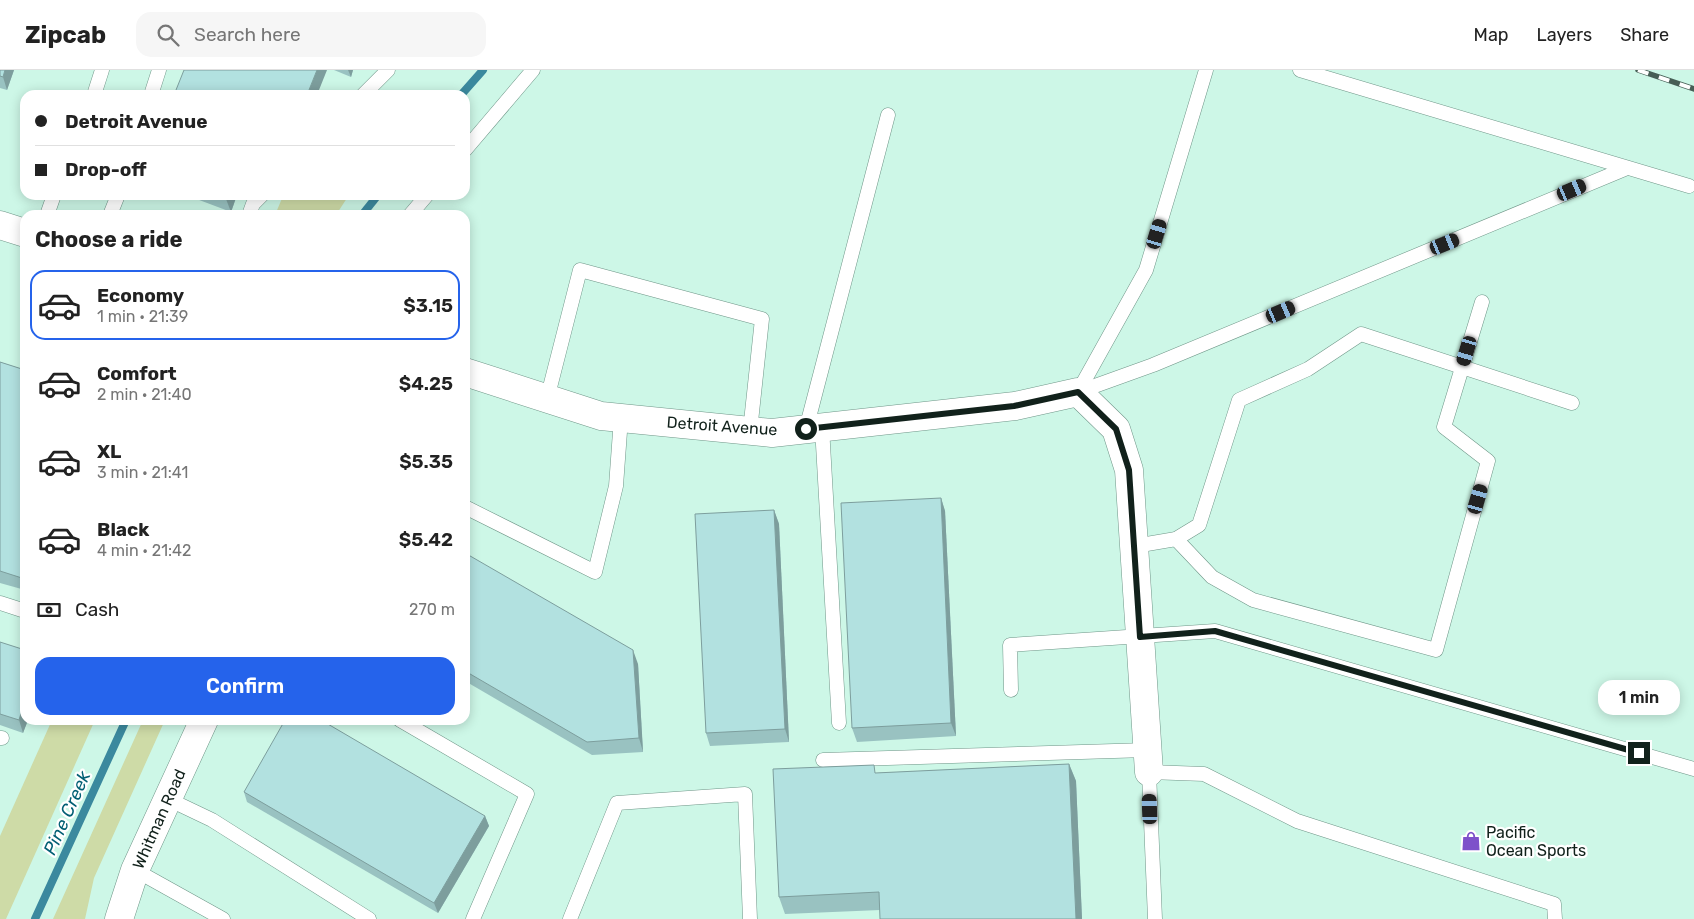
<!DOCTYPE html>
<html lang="en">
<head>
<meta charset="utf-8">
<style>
  :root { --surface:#fff; --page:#f6f6f6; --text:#222; --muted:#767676; --line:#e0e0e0; --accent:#2563eb }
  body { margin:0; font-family:Rubik,sans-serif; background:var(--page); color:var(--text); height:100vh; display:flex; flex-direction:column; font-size:19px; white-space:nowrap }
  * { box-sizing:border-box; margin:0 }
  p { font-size:16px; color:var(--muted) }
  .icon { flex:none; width:28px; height:28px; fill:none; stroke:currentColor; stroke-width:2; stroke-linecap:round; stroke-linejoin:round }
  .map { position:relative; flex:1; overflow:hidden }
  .panel { position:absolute; left:20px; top:140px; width:450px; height:515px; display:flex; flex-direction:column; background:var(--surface); border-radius:15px; box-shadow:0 2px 12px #0003 }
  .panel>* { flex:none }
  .banner { position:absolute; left:20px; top:20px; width:450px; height:110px; border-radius:15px; box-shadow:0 2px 12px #0003; display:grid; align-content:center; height:110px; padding:0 15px; background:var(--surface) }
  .end { position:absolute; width:22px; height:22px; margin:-11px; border:6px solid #11211b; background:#fff; box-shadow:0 0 0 2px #fff }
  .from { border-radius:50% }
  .bubble { position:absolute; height:35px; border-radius:15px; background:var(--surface); box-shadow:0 2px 12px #0003; font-size:16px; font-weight:600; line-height:35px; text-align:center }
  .car { position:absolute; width:15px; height:30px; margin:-15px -8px; border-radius:6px; box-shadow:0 0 4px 1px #0007; background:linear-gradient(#222 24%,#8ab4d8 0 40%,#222 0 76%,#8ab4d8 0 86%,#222 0) }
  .banner b { display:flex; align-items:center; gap:18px; height:48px; font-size:19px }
  .banner b+b { border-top:1px solid var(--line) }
  .banner i { width:12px; height:12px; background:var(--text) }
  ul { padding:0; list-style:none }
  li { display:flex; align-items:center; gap:15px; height:70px; margin:0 10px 8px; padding:0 5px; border:2px solid transparent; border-radius:15px }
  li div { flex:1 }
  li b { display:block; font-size:19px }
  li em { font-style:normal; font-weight:600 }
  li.selected { border-color:var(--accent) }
  li>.icon { width:45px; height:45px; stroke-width:1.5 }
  h2 { padding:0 15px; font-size:22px; line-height:60px }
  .pay { display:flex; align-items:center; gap:12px; height:55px; padding:0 15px; font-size:19px }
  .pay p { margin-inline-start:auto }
  .primary-button { display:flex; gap:10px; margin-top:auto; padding:10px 15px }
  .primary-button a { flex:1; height:58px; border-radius:15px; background:var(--accent); color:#fff; font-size:20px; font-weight:600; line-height:58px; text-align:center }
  header { display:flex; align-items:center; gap:30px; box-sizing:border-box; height:70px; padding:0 25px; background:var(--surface); border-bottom:1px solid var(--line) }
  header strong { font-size:24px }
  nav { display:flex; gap:28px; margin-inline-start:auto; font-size:18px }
  .search { width:350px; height:45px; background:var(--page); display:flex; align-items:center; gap:12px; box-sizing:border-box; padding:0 18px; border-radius:15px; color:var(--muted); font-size:19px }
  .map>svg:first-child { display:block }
  .grass { fill:#cedba7 }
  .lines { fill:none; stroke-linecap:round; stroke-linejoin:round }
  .stream { stroke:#3b899e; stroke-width:8 }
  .service-casing { stroke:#6f9688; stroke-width:15 }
  .minor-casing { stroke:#6f9688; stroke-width:29 }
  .tertiary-casing { stroke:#6f9688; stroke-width:29 }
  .service { stroke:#fff; stroke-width:14 }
  .minor { stroke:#fff; stroke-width:28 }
  .tertiary { stroke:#fff; stroke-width:28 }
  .rail-casing { stroke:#465e55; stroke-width:5.5 }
  .rail { stroke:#fff; stroke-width:4; stroke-dasharray:11; stroke-linecap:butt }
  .wall { fill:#99c2c1 }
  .shaded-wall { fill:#7d9e9d }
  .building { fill:#b2e1e0; stroke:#7d9e9d }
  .route { stroke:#11211b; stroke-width:6 }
  .labels { text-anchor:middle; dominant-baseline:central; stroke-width:4.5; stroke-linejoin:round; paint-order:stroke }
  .street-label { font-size:16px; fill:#11211b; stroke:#fff }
  .poi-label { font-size:16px; fill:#11211b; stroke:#fff; text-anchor:start }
  .water-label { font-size:18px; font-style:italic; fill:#025f74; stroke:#fff }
</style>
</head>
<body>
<header>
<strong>Zipcab</strong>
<div class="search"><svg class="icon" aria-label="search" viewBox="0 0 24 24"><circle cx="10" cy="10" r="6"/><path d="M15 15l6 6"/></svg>Search here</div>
<nav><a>Map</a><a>Layers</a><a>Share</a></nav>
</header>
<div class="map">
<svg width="1694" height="849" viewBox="0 0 1694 849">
  <rect width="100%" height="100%" fill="#cdf7e7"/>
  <g class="grass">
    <path d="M 285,125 L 349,125 L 336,145 L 275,145 L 283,126 Z"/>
    <path d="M 52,650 L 95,650 L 6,849 L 0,849 L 0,766 Z"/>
    <path d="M 143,650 L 165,650 L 94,808 L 85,849 L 53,849 Z"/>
  </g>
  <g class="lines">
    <g class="stream">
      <path d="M 461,25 L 483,0"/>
      <path d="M 362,145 L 378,125"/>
      <path d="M 35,849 L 126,650"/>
    </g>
    <defs>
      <g id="service">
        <path d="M 1300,0 L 1689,116"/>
        <path d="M 94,25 L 102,0"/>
        <path d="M 151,25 L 159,0"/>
        <path d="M 363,25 L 388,0"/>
        <path d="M 465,80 L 533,0"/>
        <path d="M 47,145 L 54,125"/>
        <path d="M 110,145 L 118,125"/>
        <path d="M 249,145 L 253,134 L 262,125"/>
        <path d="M 410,145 L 427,125"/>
        <path d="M 1078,322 L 1153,295 L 1627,98"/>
        <path d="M 1078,322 L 1146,200 L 1206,0"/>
        <path d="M 547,329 L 580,200 L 762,249 L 750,361"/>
        <path d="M 822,357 L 839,653"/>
        <path d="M 806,359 L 888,45"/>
        <path d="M 465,437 L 595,502 L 616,416 L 621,348"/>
        <path d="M 1176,469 L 1212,507 L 1253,530 L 1436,580 L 1488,391 L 1444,357 L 1482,232"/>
        <path d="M 1135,476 L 1176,469 L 1199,455 L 1239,330 L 1308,299 L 1361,264 L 1572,333"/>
        <path d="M 0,533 L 25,541"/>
        <path d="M 1011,620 L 1010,575 L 1215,561 L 1694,699"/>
        <path d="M 400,650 L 527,724 L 473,849"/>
        <path d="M 0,668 L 2,668"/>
        <path d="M 823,690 L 1147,680"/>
        <path d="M 168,729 L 212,750 L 369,849"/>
        <path d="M 135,800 L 223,849"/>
        <path d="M 570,849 L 617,733 L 745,724 L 750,849"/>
        <path d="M 1155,849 L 1149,702 L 1204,704 L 1297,751 L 1554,834 L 1555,849"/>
      </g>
      <path id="minor" d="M 465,302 L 601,346 L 772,363 L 1015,336 L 1078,322 L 1116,359 L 1129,400 L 1149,702"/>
      <g id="tertiary">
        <path d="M 0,155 L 25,163"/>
        <path d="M 119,849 L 135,800 L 204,650"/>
      </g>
    </defs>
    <use href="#service" class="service-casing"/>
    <use href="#minor" class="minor-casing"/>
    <use href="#tertiary" class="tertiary-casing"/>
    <use href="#service" class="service"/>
    <use href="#minor" class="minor"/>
    <use href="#tertiary" class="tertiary"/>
    <defs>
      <path id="rail" d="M 1638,0 L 1694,19"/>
    </defs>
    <use href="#rail" class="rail-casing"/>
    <use href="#rail" class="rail"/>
  </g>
  <g class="wall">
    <path d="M 0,0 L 14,0 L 7,20 L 0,18 Z"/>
    <path d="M 334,0 L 353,0 L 351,7 Z"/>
    <path d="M 186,125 L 237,125 L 231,142 Z"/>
    <path d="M 0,292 L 25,300 L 25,520 L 0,513 Z"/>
    <path d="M 941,428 L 945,441 L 956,666 L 857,672 L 852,658 Z"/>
    <path d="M 774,440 L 779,454 L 789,672 L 710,676 L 706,663 Z"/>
    <path d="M 465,483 L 638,594 L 643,682 L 592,685 L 465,611 Z"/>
    <path d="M 0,572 L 25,650 L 28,650 L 23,663 L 0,655 Z"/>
    <path d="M 1069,694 L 1076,711 L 1082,849 L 880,849 L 880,840 L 785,844 L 779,827 L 877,703 Z"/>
    <path d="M 244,722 L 485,746 L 489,756 L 438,843 L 247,732 Z"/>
  </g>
  <g class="shaded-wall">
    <path d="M 5,0 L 14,0 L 7,20 L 3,7 Z"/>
    <path d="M 317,0 L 327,0 L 317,25 L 307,25 Z"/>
    <path d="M 348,0 L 353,0 L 351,7 Z"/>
    <path d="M 227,125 L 237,125 L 231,142 L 226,129 Z"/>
    <path d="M 941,428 L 945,441 L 956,666 L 951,653 Z"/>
    <path d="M 774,440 L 779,454 L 789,672 L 785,659 Z"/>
    <path d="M 633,580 L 638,594 L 643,682 L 639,668 Z"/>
    <path d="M 25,630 L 25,650 L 28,650 L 23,663 L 19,650 Z"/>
    <path d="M 1069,694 L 1076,711 L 1082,849 L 1076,849 Z"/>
    <path d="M 485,746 L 489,756 L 438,843 L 434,833 Z"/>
  </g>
  <g class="building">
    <path d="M 0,0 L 5,0 L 3,7 L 0,6 Z"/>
    <path d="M 184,0 L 317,0 L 307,25 L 174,25 Z"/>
    <path d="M 215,125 L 227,125 L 226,129 Z"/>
    <path d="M 0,292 L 25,300 L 25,509 L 0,501 Z"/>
    <path d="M 941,428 L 951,653 L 852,658 L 841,433 Z"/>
    <path d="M 774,440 L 785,659 L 706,663 L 695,444 Z"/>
    <path d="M 465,483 L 633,580 L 639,668 L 587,672 L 465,601 Z"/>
    <path d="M 0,572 L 25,580 L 25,630 L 19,650 L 0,644 Z"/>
    <path d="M 285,650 L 321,650 L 485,746 L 434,833 L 244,722 Z"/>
    <path d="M 1069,694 L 1076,849 L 880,849 L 879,822 L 779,827 L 773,699 L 874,695 L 875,703 Z"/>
  </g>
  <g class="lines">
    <path class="route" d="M 806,359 L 1014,336 L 1078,322 L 1116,359 L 1129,400 L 1140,567 L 1215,561 L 1639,683"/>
  </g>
  <defs>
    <symbol id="shop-bare" viewBox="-9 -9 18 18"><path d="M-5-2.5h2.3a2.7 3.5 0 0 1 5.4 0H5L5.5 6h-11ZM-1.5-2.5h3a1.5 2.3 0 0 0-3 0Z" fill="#7e51ca" stroke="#fff" stroke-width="2.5" paint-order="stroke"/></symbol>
  </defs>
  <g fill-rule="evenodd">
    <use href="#shop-bare" x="1457" y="757" width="28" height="28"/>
  </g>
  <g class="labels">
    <g class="street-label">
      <text transform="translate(722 356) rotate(4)">Detroit Avenue</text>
      <text transform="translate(159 749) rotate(-66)">Whitman Road</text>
    </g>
    <g class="poi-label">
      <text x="1486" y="762">Pacific<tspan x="1486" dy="18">Ocean Sports</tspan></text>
    </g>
    <g class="water-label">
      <text transform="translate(67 743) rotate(-66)">Pine Creek</text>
    </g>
  </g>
</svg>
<i class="end from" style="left:806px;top:359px"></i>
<i class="end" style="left:1639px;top:683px"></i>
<div class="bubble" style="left:1598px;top:610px;width:82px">1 min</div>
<i class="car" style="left:1572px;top:120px;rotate:67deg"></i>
<i class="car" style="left:1157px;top:164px;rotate:17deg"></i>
<i class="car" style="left:1445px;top:174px;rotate:68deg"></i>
<i class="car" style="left:1281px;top:242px;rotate:67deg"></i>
<i class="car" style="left:1467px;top:281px;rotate:197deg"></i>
<i class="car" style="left:1478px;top:429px;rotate:16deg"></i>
<i class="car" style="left:1150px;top:739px;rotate:358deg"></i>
<div class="banner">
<b><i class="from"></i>Detroit Avenue</b>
<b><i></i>Drop-off</b>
</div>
<section class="panel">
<h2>Choose a ride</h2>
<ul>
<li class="selected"><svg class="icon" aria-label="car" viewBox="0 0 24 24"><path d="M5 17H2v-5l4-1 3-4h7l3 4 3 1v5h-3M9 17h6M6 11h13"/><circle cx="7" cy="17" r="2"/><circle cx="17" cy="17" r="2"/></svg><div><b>Economy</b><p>1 min · 21:39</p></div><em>$3.15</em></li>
<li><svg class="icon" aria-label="car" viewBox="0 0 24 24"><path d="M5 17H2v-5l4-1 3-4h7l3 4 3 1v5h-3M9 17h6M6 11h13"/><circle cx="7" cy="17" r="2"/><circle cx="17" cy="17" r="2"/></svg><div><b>Comfort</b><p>2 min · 21:40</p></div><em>$4.25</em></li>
<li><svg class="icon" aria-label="car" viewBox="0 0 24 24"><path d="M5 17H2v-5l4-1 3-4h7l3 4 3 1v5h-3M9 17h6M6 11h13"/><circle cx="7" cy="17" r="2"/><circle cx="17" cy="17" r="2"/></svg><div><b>XL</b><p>3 min · 21:41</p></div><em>$5.35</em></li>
<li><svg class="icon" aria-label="car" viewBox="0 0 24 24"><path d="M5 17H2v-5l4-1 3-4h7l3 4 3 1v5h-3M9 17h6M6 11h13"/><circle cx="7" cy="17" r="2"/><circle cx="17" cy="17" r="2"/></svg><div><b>Black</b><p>4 min · 21:42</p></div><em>$5.42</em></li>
</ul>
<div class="pay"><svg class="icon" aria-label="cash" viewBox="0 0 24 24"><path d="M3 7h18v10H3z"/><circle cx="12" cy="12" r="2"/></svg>Cash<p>270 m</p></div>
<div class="primary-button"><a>Confirm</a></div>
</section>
</div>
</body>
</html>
